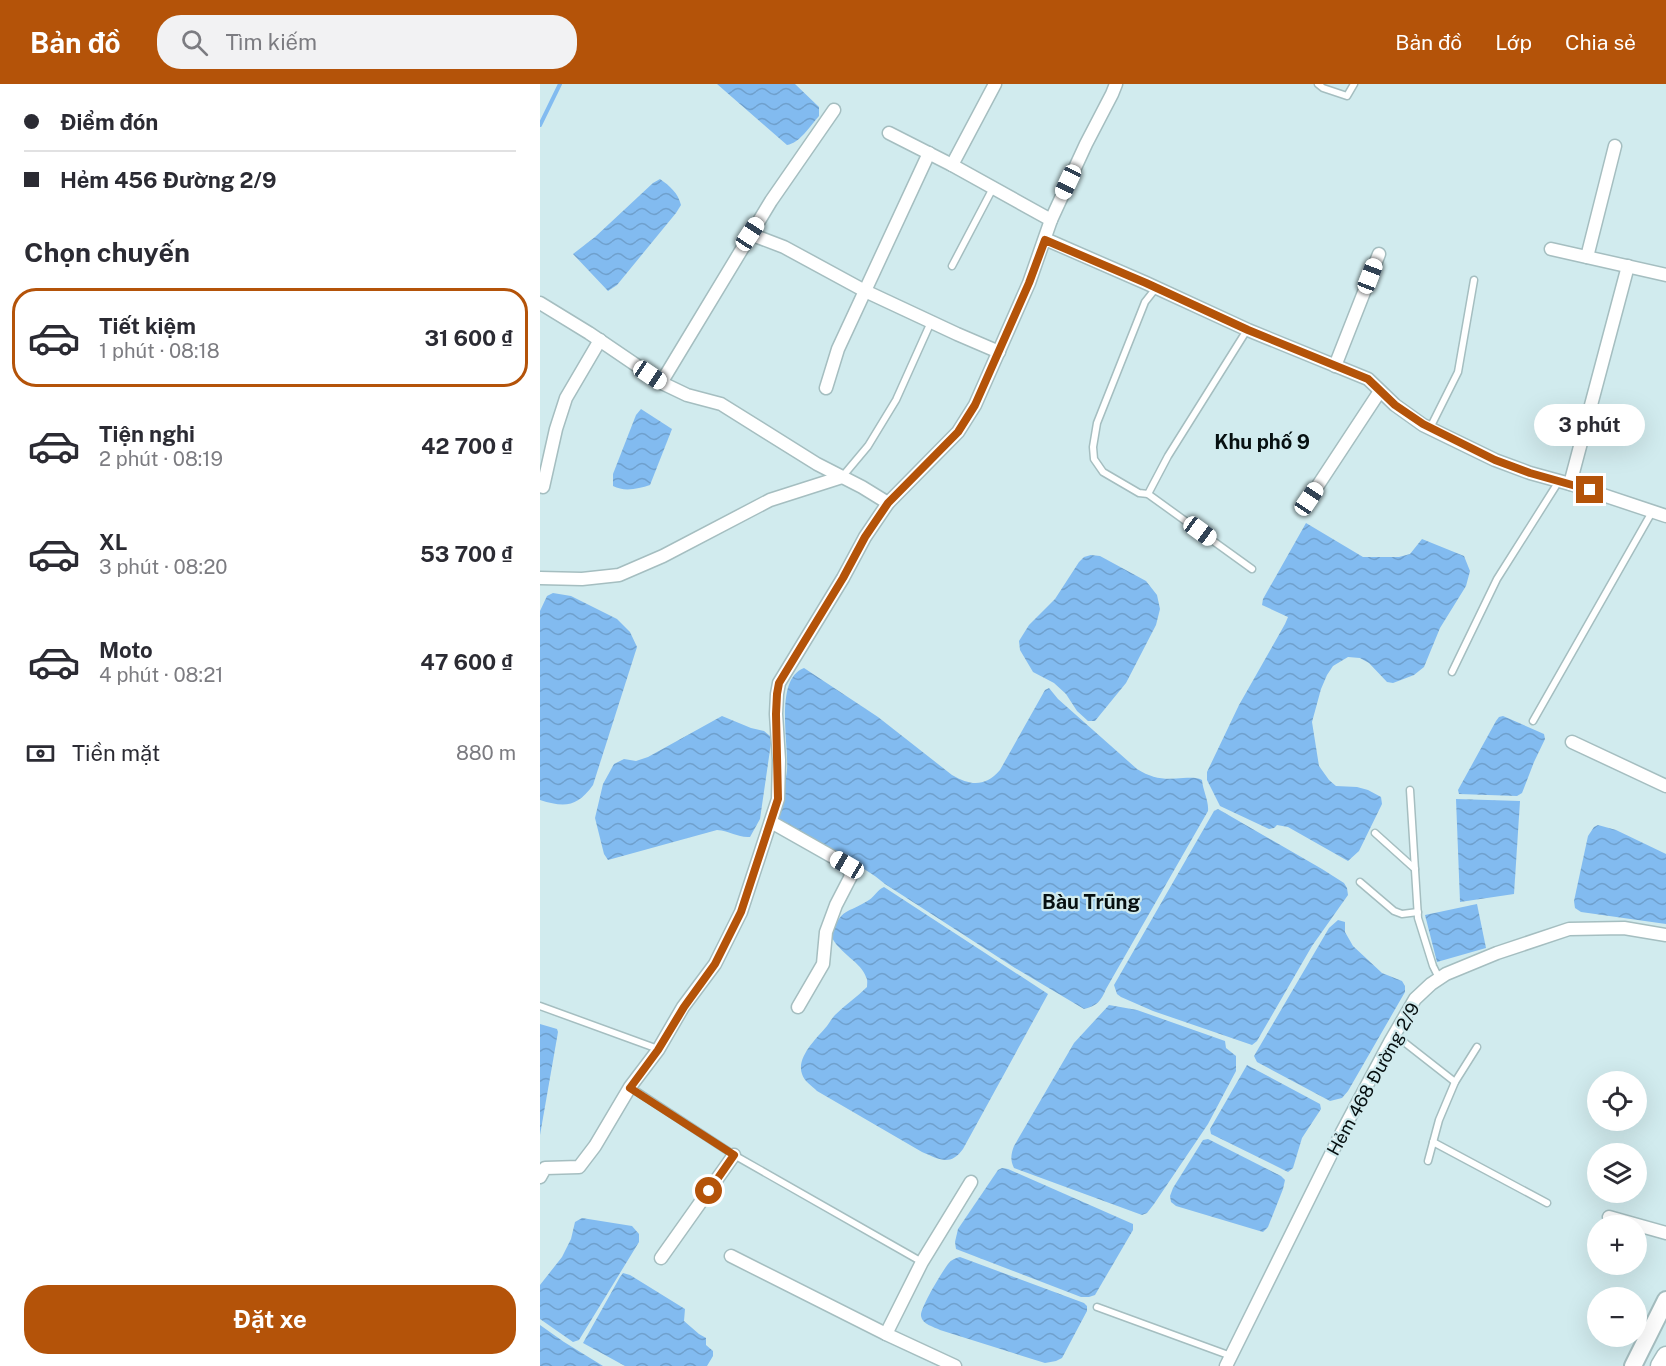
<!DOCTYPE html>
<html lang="vi">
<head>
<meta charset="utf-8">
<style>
  :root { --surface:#fff; --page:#f2f2f3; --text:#2b2b33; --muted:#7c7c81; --line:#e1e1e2; --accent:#b45309 }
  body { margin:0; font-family:"Public Sans",sans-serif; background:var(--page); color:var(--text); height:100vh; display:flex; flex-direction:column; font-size:22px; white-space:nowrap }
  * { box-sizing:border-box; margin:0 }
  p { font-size:20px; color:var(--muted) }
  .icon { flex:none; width:33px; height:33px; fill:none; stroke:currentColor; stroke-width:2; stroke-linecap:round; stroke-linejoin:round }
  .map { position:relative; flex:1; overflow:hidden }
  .details { display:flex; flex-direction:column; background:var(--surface); width:540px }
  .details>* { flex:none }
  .top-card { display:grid; align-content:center; height:132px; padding:0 24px; background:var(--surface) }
  .controls { position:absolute; left:1047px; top:987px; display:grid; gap:12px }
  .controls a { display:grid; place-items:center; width:60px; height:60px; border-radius:50%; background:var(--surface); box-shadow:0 6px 24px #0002; font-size:30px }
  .end { position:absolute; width:27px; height:27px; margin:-14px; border:8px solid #b45309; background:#fff; box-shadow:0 0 0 3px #fff }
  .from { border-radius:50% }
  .bubble { position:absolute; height:42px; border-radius:21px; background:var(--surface); box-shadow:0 6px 24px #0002; font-size:20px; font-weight:700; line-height:42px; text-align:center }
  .car { position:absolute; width:18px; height:36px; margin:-18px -9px; border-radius:8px; box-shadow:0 0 4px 2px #0007; background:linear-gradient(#fff 24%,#345 0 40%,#fff 0 76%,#345 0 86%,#fff 0) }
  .top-card b { display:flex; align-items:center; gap:21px; height:57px; font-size:22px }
  .top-card b+b { border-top:2px solid var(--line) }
  .top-card i { width:15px; height:15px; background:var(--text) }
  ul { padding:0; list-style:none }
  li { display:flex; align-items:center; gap:18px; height:99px; margin:0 12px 9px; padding:0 12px; border:3px solid transparent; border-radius:24px }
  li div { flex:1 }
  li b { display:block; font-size:22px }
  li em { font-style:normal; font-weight:700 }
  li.active { border-color:var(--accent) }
  li>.icon { width:54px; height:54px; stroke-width:1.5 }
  h2 { padding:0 24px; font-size:27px; line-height:72px }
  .pay { display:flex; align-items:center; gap:15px; height:66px; padding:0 24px; font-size:22px }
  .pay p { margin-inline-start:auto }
  .action { display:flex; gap:12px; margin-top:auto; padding:12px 24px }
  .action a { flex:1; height:69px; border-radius:24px; background:var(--accent); color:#fff; font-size:24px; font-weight:700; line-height:69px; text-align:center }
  header { display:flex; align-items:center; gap:36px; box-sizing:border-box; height:84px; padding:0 30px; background:var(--accent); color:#fff }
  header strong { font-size:28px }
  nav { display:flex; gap:33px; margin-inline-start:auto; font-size:21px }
  .search { width:420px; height:54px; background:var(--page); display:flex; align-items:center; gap:15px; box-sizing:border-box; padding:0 21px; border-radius:24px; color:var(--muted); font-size:22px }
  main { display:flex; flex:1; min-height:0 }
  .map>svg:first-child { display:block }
  .water { fill:url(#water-waves) }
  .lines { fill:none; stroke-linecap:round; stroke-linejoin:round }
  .stream { stroke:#82bbf0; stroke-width:4 }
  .service-casing { stroke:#a5bec0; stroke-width:9 }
  .minor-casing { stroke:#a5bec0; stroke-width:15 }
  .secondary-casing { stroke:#a5bec0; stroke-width:20 }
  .primary-casing { stroke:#a5bec0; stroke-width:21 }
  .service { stroke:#fff; stroke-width:6 }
  .minor { stroke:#fff; stroke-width:12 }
  .secondary { stroke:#fff; stroke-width:16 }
  .primary { stroke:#fff; stroke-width:18 }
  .route { stroke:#b45309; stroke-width:8 }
  .labels { text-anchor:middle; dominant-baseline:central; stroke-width:4.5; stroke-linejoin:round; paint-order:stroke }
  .street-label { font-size:18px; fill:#071011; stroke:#d1ebee }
  .neighbourhood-label { font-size:20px; font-weight:bold; fill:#071011; stroke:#d1ebee }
</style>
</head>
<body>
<header>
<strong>Bản đồ</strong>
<div class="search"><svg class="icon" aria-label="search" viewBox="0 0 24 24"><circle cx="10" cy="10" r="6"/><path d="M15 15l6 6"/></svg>Tìm kiếm</div>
<nav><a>Bản đồ</a><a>Lớp</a><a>Chia sẻ</a></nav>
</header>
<main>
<section class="details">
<div class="top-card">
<b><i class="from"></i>Điểm đón</b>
<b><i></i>Hẻm 456 Đường 2/9</b>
</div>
<h2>Chọn chuyến</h2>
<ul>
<li class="active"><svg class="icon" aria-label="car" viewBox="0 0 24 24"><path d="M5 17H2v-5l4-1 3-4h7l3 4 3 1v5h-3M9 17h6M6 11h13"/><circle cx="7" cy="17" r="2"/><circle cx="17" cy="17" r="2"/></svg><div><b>Tiết kiệm</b><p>1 phút · 08:18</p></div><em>31 600 ₫</em></li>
<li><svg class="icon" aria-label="car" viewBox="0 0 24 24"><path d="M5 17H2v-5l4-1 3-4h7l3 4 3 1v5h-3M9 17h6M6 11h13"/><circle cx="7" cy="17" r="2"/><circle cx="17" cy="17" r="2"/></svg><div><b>Tiện nghi</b><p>2 phút · 08:19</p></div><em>42 700 ₫</em></li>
<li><svg class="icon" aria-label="car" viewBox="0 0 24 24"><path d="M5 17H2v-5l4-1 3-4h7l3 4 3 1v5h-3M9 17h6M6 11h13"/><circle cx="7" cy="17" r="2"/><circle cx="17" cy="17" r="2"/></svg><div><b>XL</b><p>3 phút · 08:20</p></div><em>53 700 ₫</em></li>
<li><svg class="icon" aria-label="car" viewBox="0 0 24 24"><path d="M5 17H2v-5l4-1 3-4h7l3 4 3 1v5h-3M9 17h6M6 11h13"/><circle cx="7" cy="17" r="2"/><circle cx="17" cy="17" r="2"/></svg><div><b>Moto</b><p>4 phút · 08:21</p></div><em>47 600 ₫</em></li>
</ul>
<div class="pay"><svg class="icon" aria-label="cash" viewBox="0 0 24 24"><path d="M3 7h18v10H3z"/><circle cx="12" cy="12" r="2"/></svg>Tiền mặt<p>880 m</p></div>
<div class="action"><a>Đặt xe</a></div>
</section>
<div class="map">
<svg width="1126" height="1282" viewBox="0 0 1126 1282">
  <defs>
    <pattern id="water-waves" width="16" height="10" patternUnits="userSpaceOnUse" patternTransform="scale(1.5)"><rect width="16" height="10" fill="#82bbf0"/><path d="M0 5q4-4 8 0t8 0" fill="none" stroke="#6fa0cd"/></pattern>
  </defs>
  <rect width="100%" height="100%" fill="#d1ebee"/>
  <g class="water">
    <path d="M 177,0 L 255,0 L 279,23 L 279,32 C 270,42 260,59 247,61 Z"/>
    <path d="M 120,95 C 130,102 138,109 141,121 L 136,129 L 77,201 L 68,207 L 33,170 L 55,153 L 113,99 Z"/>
    <path d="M 101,325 L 132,345 L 110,401 C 98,405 84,408 73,402 L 73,390 L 96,331 Z"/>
    <path d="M 766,439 L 823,473 L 859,473 L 870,470 L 882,455 L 924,472 L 930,487 L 926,502 L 900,544 L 884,583 L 874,591 L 853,599 L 847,598 L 829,579 L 820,574 L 808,573 L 793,582 L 787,591 L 781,605 L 772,638 L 779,682 L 789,696 L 796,702 L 817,703 L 828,706 L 841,713 L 842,720 L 819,767 L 808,777 L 748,743 L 737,741 L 734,744 L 729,745 L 680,722 L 667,696 L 667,688 L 699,621 L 745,540 L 748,533 L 722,521 L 723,515 Z"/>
    <path d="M 551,471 L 560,472 L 606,497 L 617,511 L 620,525 L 616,541 L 586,599 L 555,637 L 548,637 L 537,627 L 526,610 L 514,599 L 493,588 L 480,566 L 479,557 L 489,541 L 515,515 L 539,478 L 544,473 Z"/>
    <path d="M 13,509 L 31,512 L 77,535 L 90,548 L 97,563 L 53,701 C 37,723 25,724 0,716 L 0,527 L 7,512 Z"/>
    <path d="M 264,584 L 338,633 L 412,691 C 431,702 445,703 460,686 L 505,606 L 509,604 L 518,615 L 597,685 C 613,695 625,696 643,694 C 650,694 656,693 662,696 C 663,707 669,717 668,727 L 566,905 C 561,917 557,922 544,925 L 475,884 L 345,800 C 321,779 289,769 261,753 C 256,749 246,746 242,740 C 234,730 246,700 247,686 C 249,660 234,595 264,584 Z"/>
    <path d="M 182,632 L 211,644 L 224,647 L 230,652 L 231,659 L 220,735 L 210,753 C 198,754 191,747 177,746 L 68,776 L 64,770 L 55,734 L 63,700 L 74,680 L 84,675 L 96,677 L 108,673 Z"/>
    <path d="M 963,632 L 1004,650 L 1005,655 L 994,678 L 984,704 L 982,709 L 977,712 L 919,710 L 918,706 L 956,637 L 959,633 Z"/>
    <path d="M 916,715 L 980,717 L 974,810 L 920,818 Z"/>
    <path d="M 678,725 L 782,785 L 804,799 L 807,804 L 808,811 L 772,862 L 717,957 L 712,961 L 613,927 L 581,913 L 577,910 L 574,901 L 674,727 Z"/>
    <path d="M 1058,741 L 1076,746 L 1126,770 L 1126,840 L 1041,828 L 1035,824 L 1034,817 L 1048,752 L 1054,743 Z"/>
    <path d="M 344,803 L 508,910 L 423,1065 C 410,1083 399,1075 382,1068 L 277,1007 C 272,1002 264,997 262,990 C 256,973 277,954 287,942 C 290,938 292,934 295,931 C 305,921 317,913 327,903 C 327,900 328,896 326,893 C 322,879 299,869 291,852 C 302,822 306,831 329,816 C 335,812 337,806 344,803 Z"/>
    <path d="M 937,820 L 946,864 L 897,878 L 885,831 Z"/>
    <path d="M 798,836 L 805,838 L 805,848 L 813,862 L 842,889 L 862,897 L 865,902 L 865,908 L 808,1007 L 802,1014 L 790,1017 L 717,978 L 714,972 L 789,844 Z"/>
    <path d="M 569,921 L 597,926 L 685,957 L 686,964 L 696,972 L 696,987 L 668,1040 L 614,1120 L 607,1129 L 602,1131 L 474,1084 C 470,1076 471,1070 474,1062 L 534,959 Z"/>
    <path d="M 0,940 L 17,945 L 18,948 L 0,1051 Z"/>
    <path d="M 707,981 L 780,1020 L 781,1025 L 762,1054 L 753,1084 L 748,1088 L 671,1050 L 670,1045 Z"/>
    <path d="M 668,1055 L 741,1092 L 745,1096 L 743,1105 L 728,1143 L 723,1148 L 636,1122 L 631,1118 L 630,1112 L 633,1104 L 663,1056 Z"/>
    <path d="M 462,1084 L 468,1085 L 593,1140 L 593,1146 L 555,1211 L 549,1213 L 541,1213 L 416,1165 L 415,1158 L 418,1145 L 458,1086 Z"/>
    <path d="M 42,1134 L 92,1142 L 99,1150 L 99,1158 L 39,1256 L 33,1258 L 0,1235 L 0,1201 L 22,1173 L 31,1155 L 35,1138 Z"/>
    <path d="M 420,1173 L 544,1219 L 547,1222 L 547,1227 L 522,1274 L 516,1277 L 505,1279 L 400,1246 C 394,1243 382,1240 381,1232 C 380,1224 402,1188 408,1180 C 411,1176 415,1174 420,1173 Z"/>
    <path d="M 83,1189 L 90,1191 L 145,1225 L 144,1237 L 159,1250 L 166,1254 L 166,1261 L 173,1267 L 173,1272 L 167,1282 L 85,1282 L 43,1259 L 80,1193 Z"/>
    <path d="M 0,1241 L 24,1258 L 63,1282 L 0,1282 Z"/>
  </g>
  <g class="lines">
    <path class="stream" d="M 0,41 L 20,0"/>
    <defs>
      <g id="service">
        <path d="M 778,0 L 783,4 L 807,12 L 814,0"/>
        <path d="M 412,182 L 453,104"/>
        <path d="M 616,204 L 605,218 L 557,339 L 553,363 L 554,375 L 563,388 L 599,409 L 608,410 L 712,485"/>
        <path d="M 890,344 L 918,288 L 934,196"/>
        <path d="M 302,393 L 328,362 L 356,316 L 391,238"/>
        <path d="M 608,410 L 628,372 L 707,246"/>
        <path d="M 912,588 L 957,495 L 1019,397"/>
        <path d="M 993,637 L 1112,428"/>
        <path d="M 870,706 L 878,834 L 893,882 L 899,894"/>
        <path d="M 835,749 L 875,785"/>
        <path d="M 820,798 L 854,827 L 862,830 L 878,828"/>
        <path d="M 0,922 L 118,965"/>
        <path d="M 855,951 L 915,998"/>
        <path d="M 90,1003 L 194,1071 L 382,1178"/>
        <path d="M 893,1058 L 1007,1119"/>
        <path d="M 888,1077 L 899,1036 L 915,998 L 937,963"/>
        <path d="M 557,1223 L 691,1272"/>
      </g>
      <g id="minor">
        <path d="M 349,49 L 412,81 L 511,136"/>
        <path d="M 412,81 L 455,0"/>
        <path d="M 210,150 L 244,163 L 325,207 L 417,250 L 459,268"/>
        <path d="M 505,155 L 606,199 L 708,246 L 828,295 L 855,321 L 883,341 L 955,376 L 990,389 L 1030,400 L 1126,432"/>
        <path d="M 1011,165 L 1126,191"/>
        <path d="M 1047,173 L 1075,62"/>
        <path d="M 0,219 L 49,249 L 124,300 L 147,311 L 181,320 L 277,380 L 322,403 L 348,419"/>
        <path d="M 795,282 L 839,170"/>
        <path d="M 121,299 L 231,117 L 294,26"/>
        <path d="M 286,304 L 298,265 L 389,69"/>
        <path d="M 1030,400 L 1088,182"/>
        <path d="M 3,403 L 16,345 L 26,314 L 60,256"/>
        <path d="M 769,415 L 840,307"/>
        <path d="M 0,494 L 42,495 L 79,491 L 123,472 L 230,416 L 302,393"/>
        <path d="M 1032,658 L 1126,702"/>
        <path d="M 231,738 L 307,781 L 309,785 L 311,792 L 296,821 L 286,848 L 283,880 L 258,923"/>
        <path d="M 0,1093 L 5,1084 L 39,1083 L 55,1062 L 90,1003 L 118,966 L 143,923 L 175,880 L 201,828 L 238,715 L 239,676 L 236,630 L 237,610 L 239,599 L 303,494 L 325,453 L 348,419 L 418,348 L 435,321 L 489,199 L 511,136 L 546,60 L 572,10 L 576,0"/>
        <path d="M 1069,1133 L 1126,1149"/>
        <path d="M 191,1172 L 346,1250 L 415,1282"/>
        <path d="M 121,1174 L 194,1071"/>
        <path d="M 346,1250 L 382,1178 L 431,1098"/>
        <path d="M 686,1282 L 802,1048 L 850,958 L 875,915 L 891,900 L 906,890 L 957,869 L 1029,845 L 1084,844 L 1126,851"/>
      </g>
      <path id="secondary" d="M 1093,1282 L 1126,1216"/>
      <path id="primary" d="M 1120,1282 L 1126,1272"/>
    </defs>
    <use href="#service" class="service-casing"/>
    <use href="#minor" class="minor-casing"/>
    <use href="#secondary" class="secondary-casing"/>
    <use href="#primary" class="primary-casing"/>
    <use href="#service" class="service"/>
    <use href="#minor" class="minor"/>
    <use href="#secondary" class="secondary"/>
    <use href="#primary" class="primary"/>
  </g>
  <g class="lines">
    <path class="route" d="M 169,1107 L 194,1071 L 90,1004 L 118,966 L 144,923 L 175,880 L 201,828 L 238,715 L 236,630 L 237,610 L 239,599 L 303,494 L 325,453 L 348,419 L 418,348 L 435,321 L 489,199 L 505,156 L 606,199 L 708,246 L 828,295 L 855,321 L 883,340 L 955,376 L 990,389 L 1050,406"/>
  </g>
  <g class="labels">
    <g class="street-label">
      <text transform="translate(833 995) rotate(-61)">Hẻm 468 Đường 2/9</text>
    </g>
    <g class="neighbourhood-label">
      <text x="722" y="358">Khu phố 9</text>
      <text x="551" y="818">Bàu Trũng</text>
    </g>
  </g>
</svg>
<div class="controls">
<a><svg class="icon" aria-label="locate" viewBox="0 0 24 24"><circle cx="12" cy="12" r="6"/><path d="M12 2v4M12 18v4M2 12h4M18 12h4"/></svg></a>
<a><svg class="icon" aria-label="layers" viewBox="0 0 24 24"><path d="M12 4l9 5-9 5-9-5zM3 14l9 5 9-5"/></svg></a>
<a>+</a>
<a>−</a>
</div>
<i class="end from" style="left:169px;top:1107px"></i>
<i class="end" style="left:1050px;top:406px"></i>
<div class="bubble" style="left:994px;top:320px;width:111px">3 phút</div>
<i class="car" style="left:528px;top:98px;rotate:205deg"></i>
<i class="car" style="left:210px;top:150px;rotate:33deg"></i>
<i class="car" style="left:830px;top:192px;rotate:21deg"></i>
<i class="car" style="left:110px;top:291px;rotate:124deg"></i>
<i class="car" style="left:769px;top:415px;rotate:34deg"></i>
<i class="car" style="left:660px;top:447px;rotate:126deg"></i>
<i class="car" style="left:307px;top:781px;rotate:300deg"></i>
</div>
</main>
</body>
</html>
